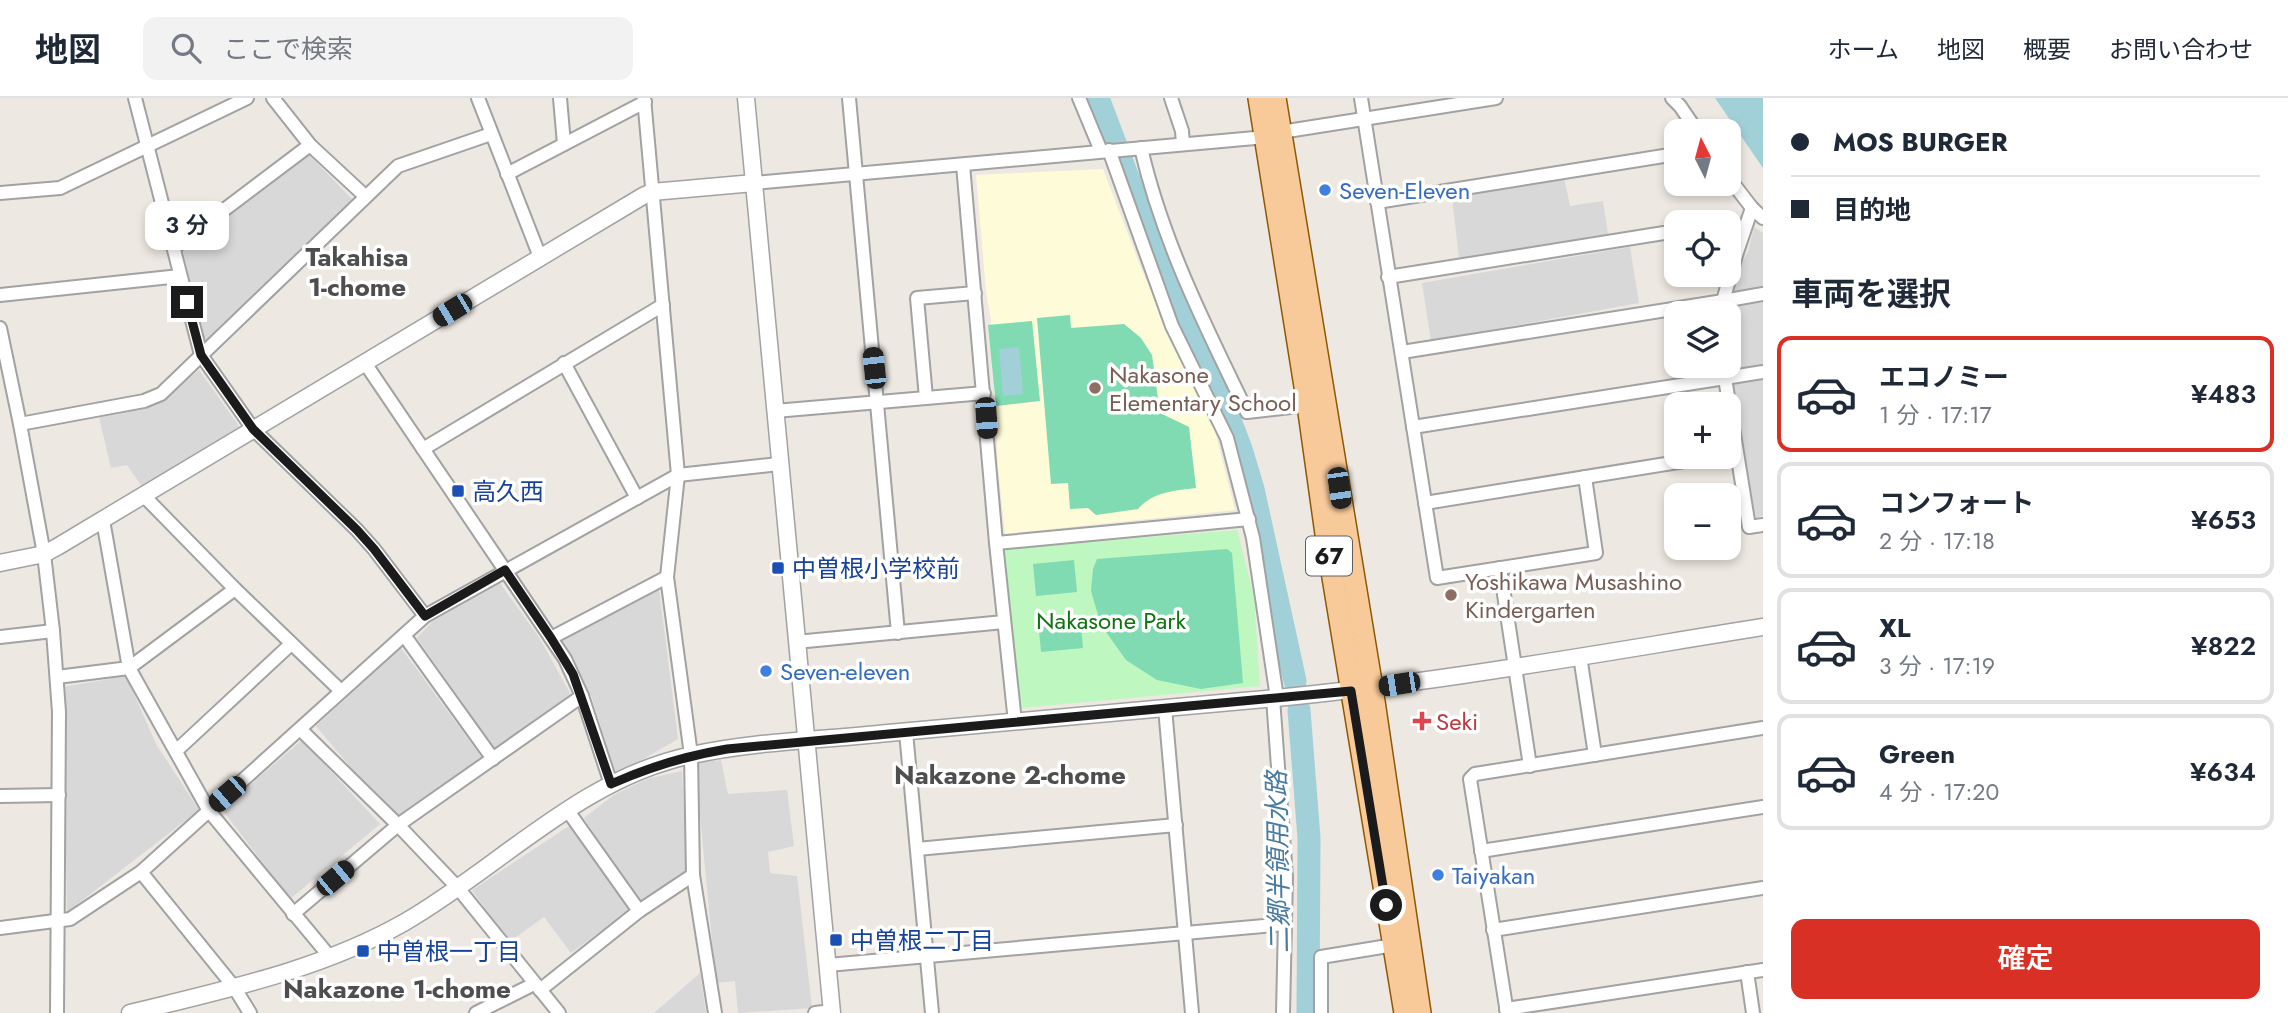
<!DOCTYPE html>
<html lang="ja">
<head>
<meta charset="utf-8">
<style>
  :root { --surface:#fff; --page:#f2f2f3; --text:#1f2937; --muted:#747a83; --line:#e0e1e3; --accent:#d93025 }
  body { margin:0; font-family:Jost,"Noto Sans JP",sans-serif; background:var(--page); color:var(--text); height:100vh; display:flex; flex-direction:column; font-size:26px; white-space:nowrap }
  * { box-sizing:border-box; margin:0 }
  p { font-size:23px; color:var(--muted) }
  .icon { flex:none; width:38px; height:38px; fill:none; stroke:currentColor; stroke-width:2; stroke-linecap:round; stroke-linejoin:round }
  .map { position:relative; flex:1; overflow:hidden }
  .sheet { display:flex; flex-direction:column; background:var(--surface); width:525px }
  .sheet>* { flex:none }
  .top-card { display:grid; align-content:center; height:154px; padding:0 28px; background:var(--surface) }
  .needle { width:46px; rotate:354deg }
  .fabs { position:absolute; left:1664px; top:21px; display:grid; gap:14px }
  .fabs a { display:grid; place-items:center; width:77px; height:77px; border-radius:14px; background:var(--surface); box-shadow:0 4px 10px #0003; font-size:35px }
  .end { position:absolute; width:32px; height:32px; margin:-16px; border:9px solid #1b1b1b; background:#fff; box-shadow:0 0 0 4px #fff }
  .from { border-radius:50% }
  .bubble { position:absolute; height:49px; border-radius:14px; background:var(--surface); box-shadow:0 4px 10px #0003; font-size:23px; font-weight:600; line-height:49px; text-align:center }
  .car { position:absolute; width:21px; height:42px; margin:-21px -10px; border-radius:9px; box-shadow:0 0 5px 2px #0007; background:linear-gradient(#222 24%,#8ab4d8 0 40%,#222 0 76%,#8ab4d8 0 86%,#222 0) }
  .top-card b { display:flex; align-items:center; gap:24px; height:66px; font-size:26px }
  .top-card b+b { border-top:2px solid var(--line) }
  .top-card i { width:18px; height:18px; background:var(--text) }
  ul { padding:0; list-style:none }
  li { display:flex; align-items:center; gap:21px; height:116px; margin:0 14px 10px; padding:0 14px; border:4px solid var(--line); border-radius:14px }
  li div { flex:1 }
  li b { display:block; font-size:26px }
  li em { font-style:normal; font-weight:600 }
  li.active { border-color:var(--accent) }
  li>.icon { width:63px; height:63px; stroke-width:1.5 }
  h2 { padding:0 28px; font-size:32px; line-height:84px }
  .cta { display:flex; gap:14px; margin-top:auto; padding:14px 28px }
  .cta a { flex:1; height:80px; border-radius:14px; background:var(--accent); color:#fff; font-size:28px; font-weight:600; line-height:80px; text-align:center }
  header { display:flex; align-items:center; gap:42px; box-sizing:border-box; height:98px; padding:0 35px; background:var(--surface); border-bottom:2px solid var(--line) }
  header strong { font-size:33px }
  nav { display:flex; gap:38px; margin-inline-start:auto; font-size:24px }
  .search { width:490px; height:63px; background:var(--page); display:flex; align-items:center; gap:18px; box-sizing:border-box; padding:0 24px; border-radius:14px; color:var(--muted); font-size:26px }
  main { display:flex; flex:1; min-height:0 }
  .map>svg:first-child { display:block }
  .residential { fill:#d9d8d8 }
  .education { fill:#fefbd9 }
  .park { fill:#bef7bf }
  .pitch { fill:#80dab2 }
  .water { fill:#a2d0d9 }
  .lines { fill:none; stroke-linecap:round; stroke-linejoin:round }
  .river { stroke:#a2d0d9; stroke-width:23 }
  .minor-casing { stroke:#a2a2a2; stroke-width:16 }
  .tertiary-casing { stroke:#a2a2a2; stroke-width:19 }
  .primary-casing { stroke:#8e5805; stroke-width:24 }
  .minor { stroke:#fff; stroke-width:12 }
  .tertiary { stroke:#fff; stroke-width:16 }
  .primary { stroke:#f8ca9a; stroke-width:21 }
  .route { stroke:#1b1b1b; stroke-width:9 }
  .shop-dot { fill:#3f7fe0; stroke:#fff; stroke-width:2.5 }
  .education-dot { fill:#8d6e63; stroke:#fff; stroke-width:2.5 }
  .transit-dot { fill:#1a4fb4; stroke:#fff; stroke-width:2.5 }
  .health-dot { fill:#e0444e; stroke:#fff; stroke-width:2.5 }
  .labels { text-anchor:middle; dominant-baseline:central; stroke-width:7; stroke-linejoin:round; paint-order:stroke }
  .shield { fill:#fff; stroke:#5f5f5f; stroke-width:2 }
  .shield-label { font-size:23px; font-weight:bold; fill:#1b1b1b }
  .shop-label { font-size:24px; fill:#366cbe; stroke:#fff; text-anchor:start }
  .education-label { font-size:24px; fill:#785e54; stroke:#fff; text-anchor:start }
  .transit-label { font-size:24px; fill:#164399; stroke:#fff; text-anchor:start }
  .park-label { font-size:24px; fill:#0e7410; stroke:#fff }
  .health-label { font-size:24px; fill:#be3a42; stroke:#fff; text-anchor:start }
  .neighbourhood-label { font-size:26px; font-weight:bold; fill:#4e4e4e; stroke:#fff }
  .water-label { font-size:26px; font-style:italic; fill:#497aa0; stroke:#fff }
</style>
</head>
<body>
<header>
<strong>地図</strong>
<div class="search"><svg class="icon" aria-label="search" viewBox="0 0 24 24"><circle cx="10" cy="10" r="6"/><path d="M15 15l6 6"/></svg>ここで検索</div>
<nav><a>ホーム</a><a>地図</a><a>概要</a><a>お問い合わせ</a></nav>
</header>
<main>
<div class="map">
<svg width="1763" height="915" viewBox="0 0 1763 915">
  <rect width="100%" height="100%" fill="#ede8e1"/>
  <g class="residential">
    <path d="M 307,55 L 354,103 L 205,244 L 182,149 Z"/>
    <path d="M 1564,79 L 1570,108 L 1603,103 L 1608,136 L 1459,161 L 1452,99 Z"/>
    <path d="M 1754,129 L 1763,135 L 1763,418 L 1753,420 L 1729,268 L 1728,213 L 1735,178 L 1748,154 Z"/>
    <path d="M 1630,149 L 1639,205 L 1431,243 L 1422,185 Z"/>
    <path d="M 199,272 L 241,331 L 143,390 L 127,367 L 111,370 L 99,319 L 152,308 Z"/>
    <path d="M 500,485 L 540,541 L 571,597 L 496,652 L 417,540 L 433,523 Z"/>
    <path d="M 659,491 L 678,641 L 616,677 L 592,600 L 561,541 Z"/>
    <path d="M 401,550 L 483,661 L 396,723 L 316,628 Z"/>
    <path d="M 126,578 L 156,646 L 199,712 L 67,814 L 63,589 Z"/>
    <path d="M 302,642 L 380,726 L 290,801 L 222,711 Z"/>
    <path d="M 721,662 L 728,696 L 787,692 L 794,748 L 768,754 L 770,775 L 797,778 L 812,910 L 738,915 L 735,883 L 716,885 L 695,665 Z"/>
    <path d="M 682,673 L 687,774 L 640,805 L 584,720 L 614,697 L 647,681 Z"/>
    <path d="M 569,728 L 630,812 L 571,855 L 544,819 L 509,844 L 472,792 Z"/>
    <path d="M 700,875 L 706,915 L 654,915 Z"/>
  </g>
  <path class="education" d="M 1103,71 L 1143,175 L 1214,329 L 1235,412 L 1005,436 L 998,370 L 991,223 L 986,194 L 976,77 Z"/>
  <path class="park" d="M 1237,432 L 1254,499 L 1260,588 L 1020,610 L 1003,451 Z"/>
  <g class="pitch">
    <path d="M 1070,217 L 1071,230 L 1124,226 L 1141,240 L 1152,257 L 1160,315 L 1189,329 L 1196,390 C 1174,393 1154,393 1138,411 L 1096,417 L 1088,410 L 1070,411 L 1068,385 L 1051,386 L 1037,220 Z"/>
    <path d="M 1032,223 L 1040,303 L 996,308 L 988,227 Z"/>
    <path d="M 1227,451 L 1232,455 L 1243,585 L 1201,591 L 1157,582 L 1126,562 L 1101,527 L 1091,493 L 1093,471 L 1097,461 Z"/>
    <path d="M 1074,462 L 1077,494 L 1036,498 L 1033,466 Z"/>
    <path d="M 1080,518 L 1083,550 L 1041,554 L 1038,522 Z"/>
  </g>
  <g class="water">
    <path d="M 1715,0 L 1763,0 L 1763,70 Z"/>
    <path d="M 1019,249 L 1023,296 L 1003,298 L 999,251 Z"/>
  </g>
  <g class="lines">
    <g class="river">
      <path d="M 1098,0 L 1158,159 L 1225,309 L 1241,351 L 1253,391 L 1295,583"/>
      <path d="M 1299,612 L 1309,740 L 1308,915"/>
    </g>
    <defs>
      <g id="minor">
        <path d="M 135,0 L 201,257 L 253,331 L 357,432 L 374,451 L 425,518"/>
        <path d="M 273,0 L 310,47 L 365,98"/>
        <path d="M 478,0 L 540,159"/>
        <path d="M 560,0 L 564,46"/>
        <path d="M 644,0 L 678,377 L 667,479 L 691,657 L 693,777 L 715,915"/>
        <path d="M 849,0 L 898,535"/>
        <path d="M 1079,0 L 1101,53"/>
        <path d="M 1171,0 L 1182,33 L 1183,46"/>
        <path d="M 1361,0 L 1437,480 L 1596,455 L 1585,379"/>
        <path d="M 1672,0 L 1680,8 L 1697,33"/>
        <path d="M 1281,34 L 1496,0"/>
        <path d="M 1141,50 C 1162,142 1206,230 1247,314 L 1308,307"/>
        <path d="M 1109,52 L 1172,228 L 1227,340 L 1253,440 L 1277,600"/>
        <path d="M 963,67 L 996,445 L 1015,624"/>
        <path d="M 507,76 L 645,4"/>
        <path d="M 1729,80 L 1752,110 L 1763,120"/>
        <path d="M 754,85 L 1266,39"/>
        <path d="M 0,95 L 60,90 L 247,0"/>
        <path d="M 1377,104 L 1676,56"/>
        <path d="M 175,149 L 310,47"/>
        <path d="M 1388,179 L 1664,135 L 1676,137"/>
        <path d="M 0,197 L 180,178"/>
        <path d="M 1722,215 L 1723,203 L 1763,196"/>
        <path d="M 0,230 L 20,326 L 44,456 L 53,533 L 59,614 L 57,915"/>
        <path d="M 1402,254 L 1723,203 L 1737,154 L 1752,110"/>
        <path d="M 365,265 L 565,561 L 582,598 L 611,686"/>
        <path d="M 564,265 L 637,400"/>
        <path d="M 1723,268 L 1725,280 L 1763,274"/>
        <path d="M 926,300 L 917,200 L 975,195"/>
        <path d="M 775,313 L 984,295"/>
        <path d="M 20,326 L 144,303 L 161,296 L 398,68 L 491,36"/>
        <path d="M 1413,329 L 1725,280 L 1749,429 L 1763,427"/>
        <path d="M 423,351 L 663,207"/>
        <path d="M 144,398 L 235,491 L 341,593"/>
        <path d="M 1425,405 L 1709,359"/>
        <path d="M 103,422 L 129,570 L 209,713 L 330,859"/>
        <path d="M 996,445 L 1249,421"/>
        <path d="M 1500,470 L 1530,668"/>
        <path d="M 404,537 L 493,661"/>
        <path d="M 0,539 L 53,533"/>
        <path d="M 551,540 L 667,479"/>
        <path d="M 796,544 L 1004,524"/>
        <path d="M 1580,558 L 1595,657"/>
        <path d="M 57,579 L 129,570 L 235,491"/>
        <path d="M 1273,600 L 1286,779 L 1283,915"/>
        <path d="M 1165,610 L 1192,915"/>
        <path d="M 301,632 L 398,727 L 458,790 L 559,915"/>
        <path d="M 906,634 L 932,915"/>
        <path d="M 176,653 L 291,546"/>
        <path d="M 0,698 L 59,697"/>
        <path d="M 568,713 L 639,813"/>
        <path d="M 917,751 L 1176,727"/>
        <path d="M 1481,753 L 1763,709"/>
        <path d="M 141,774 L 234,889 L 250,915"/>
        <path d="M 293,816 L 398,727 L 582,598"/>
        <path d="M 0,830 L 70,821 L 141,774 L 425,518 L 678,377 L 779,366"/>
        <path d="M 1493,832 L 1763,790"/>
        <path d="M 828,867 L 1285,826"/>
        <path d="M 1747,874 L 1753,915"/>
        <path d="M 540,892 L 639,813 L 693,777"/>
        <path d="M 1506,911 L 1763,872"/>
        <path d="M 476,915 L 534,886"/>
        <path d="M 815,915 L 832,913"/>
        <path d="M 1321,915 L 1321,859 L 1394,847"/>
        <path d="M 1507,915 L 1470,681 L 1475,676 L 1763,630"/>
      </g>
      <g id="tertiary">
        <path d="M 746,0 L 832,915"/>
        <path d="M 0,465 L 44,456 L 57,449 L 643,98 L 652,94 L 754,85"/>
        <path d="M 130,915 C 223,892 321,872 405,824 C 500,769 581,680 692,657 C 756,643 823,642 888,635 C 1010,624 1132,613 1254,602 C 1425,587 1594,556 1763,529"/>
      </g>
      <g id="primary">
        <path d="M 1259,0 L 1308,307 L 1327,443 L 1405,915"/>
        <path d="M 1275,0 L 1372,590 L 1420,915"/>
      </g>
    </defs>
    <use href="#minor" class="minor-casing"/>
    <use href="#tertiary" class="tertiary-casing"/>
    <use href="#primary" class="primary-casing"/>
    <use href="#minor" class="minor"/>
    <use href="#tertiary" class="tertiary"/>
    <use href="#primary" class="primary"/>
  </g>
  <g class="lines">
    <path class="route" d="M 187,204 L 201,257 L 253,331 L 357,432 L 374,451 L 425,518 L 505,472 L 551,540 L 573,576 L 611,686 C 649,669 685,658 727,651 L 1351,593 L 1386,807"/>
  </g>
  <g class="shop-dot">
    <circle cx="1325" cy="92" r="7"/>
    <circle cx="766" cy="573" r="7"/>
    <circle cx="1438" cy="777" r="7"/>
  </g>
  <g class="education-dot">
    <circle cx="1095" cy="290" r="7"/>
    <circle cx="1451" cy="497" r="7"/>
  </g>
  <g class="transit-dot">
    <rect x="451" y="386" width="14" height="14" rx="3.5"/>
    <rect x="771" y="463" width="14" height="14" rx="3.5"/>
    <rect x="829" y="835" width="14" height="14" rx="3.5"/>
    <rect x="356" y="846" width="14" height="14" rx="3.5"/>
  </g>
  <path class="health-dot" d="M1418.5 612.5h7v7h7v7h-7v7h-7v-7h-7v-7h7z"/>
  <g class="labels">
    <rect class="shield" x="1306" y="438.5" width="46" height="39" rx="5"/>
    <g class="shield-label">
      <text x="1329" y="458">67</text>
    </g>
    <g class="shop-label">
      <text x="1339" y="92">Seven-Eleven</text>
      <text x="780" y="573">Seven-eleven</text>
      <text x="1452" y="777">Taiyakan</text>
    </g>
    <g class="education-label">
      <text x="1109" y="276">Nakasone<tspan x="1109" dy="28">Elementary School</tspan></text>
      <text x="1465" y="483">Yoshikawa Musashino<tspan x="1465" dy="28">Kindergarten</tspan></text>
    </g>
    <g class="transit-label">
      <text x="472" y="393">高久西</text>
      <text x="792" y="470">中曽根小学校前</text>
      <text x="850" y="842">中曽根二丁目</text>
      <text x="377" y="853">中曽根一丁目</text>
    </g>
    <g class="park-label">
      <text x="1111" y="522">Nakasone Park</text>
    </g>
    <g class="health-label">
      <text x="1436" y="623">Seki</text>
    </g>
    <g class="neighbourhood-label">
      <text x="357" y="159">Takahisa<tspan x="357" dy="30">1-chome</tspan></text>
      <text x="1010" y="677">Nakazone 2-chome</text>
      <text x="397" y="891">Nakazone 1-chome</text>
    </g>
    <g class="water-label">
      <text transform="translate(1278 764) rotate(-91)">二郷半領用水路</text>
    </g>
  </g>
</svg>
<div class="fabs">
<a><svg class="needle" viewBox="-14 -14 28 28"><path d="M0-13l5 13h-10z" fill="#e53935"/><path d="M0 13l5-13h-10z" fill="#747a83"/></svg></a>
<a><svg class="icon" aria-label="locate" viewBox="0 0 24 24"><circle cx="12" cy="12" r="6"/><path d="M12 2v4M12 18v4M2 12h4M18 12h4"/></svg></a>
<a><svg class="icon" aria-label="layers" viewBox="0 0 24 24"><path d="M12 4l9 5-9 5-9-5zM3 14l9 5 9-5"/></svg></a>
<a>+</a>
<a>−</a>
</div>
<i class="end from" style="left:1386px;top:807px"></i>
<i class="end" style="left:187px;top:204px"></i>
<div class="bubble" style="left:145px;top:103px;width:84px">3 分</div>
<i class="car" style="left:452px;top:212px;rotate:239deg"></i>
<i class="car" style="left:874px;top:270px;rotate:354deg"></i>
<i class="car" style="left:986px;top:320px;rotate:176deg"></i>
<i class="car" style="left:1339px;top:390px;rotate:172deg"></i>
<i class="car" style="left:1399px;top:586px;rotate:261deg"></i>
<i class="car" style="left:227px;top:696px;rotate:229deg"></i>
<i class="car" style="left:335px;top:780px;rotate:50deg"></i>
</div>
<section class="sheet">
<div class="top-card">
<b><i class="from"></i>MOS BURGER</b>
<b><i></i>目的地</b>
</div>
<h2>車両を選択</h2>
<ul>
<li class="active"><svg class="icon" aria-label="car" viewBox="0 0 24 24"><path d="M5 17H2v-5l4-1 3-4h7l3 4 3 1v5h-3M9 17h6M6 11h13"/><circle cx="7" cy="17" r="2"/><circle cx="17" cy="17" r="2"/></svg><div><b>エコノミー</b><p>1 分 · 17:17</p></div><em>¥483</em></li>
<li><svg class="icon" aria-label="car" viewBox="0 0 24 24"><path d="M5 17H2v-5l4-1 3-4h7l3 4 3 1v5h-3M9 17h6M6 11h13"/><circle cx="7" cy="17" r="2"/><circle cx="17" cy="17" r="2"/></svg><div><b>コンフォート</b><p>2 分 · 17:18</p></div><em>¥653</em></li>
<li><svg class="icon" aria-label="car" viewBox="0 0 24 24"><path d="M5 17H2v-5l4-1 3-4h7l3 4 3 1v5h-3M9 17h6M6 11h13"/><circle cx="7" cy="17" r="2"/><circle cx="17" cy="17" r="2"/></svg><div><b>XL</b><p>3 分 · 17:19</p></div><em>¥822</em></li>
<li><svg class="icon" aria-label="car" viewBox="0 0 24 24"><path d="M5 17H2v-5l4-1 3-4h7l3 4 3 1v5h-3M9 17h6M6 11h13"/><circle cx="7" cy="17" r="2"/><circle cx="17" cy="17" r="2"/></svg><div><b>Green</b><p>4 分 · 17:20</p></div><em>¥634</em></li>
</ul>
<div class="cta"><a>確定</a></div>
</section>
</main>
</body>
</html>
